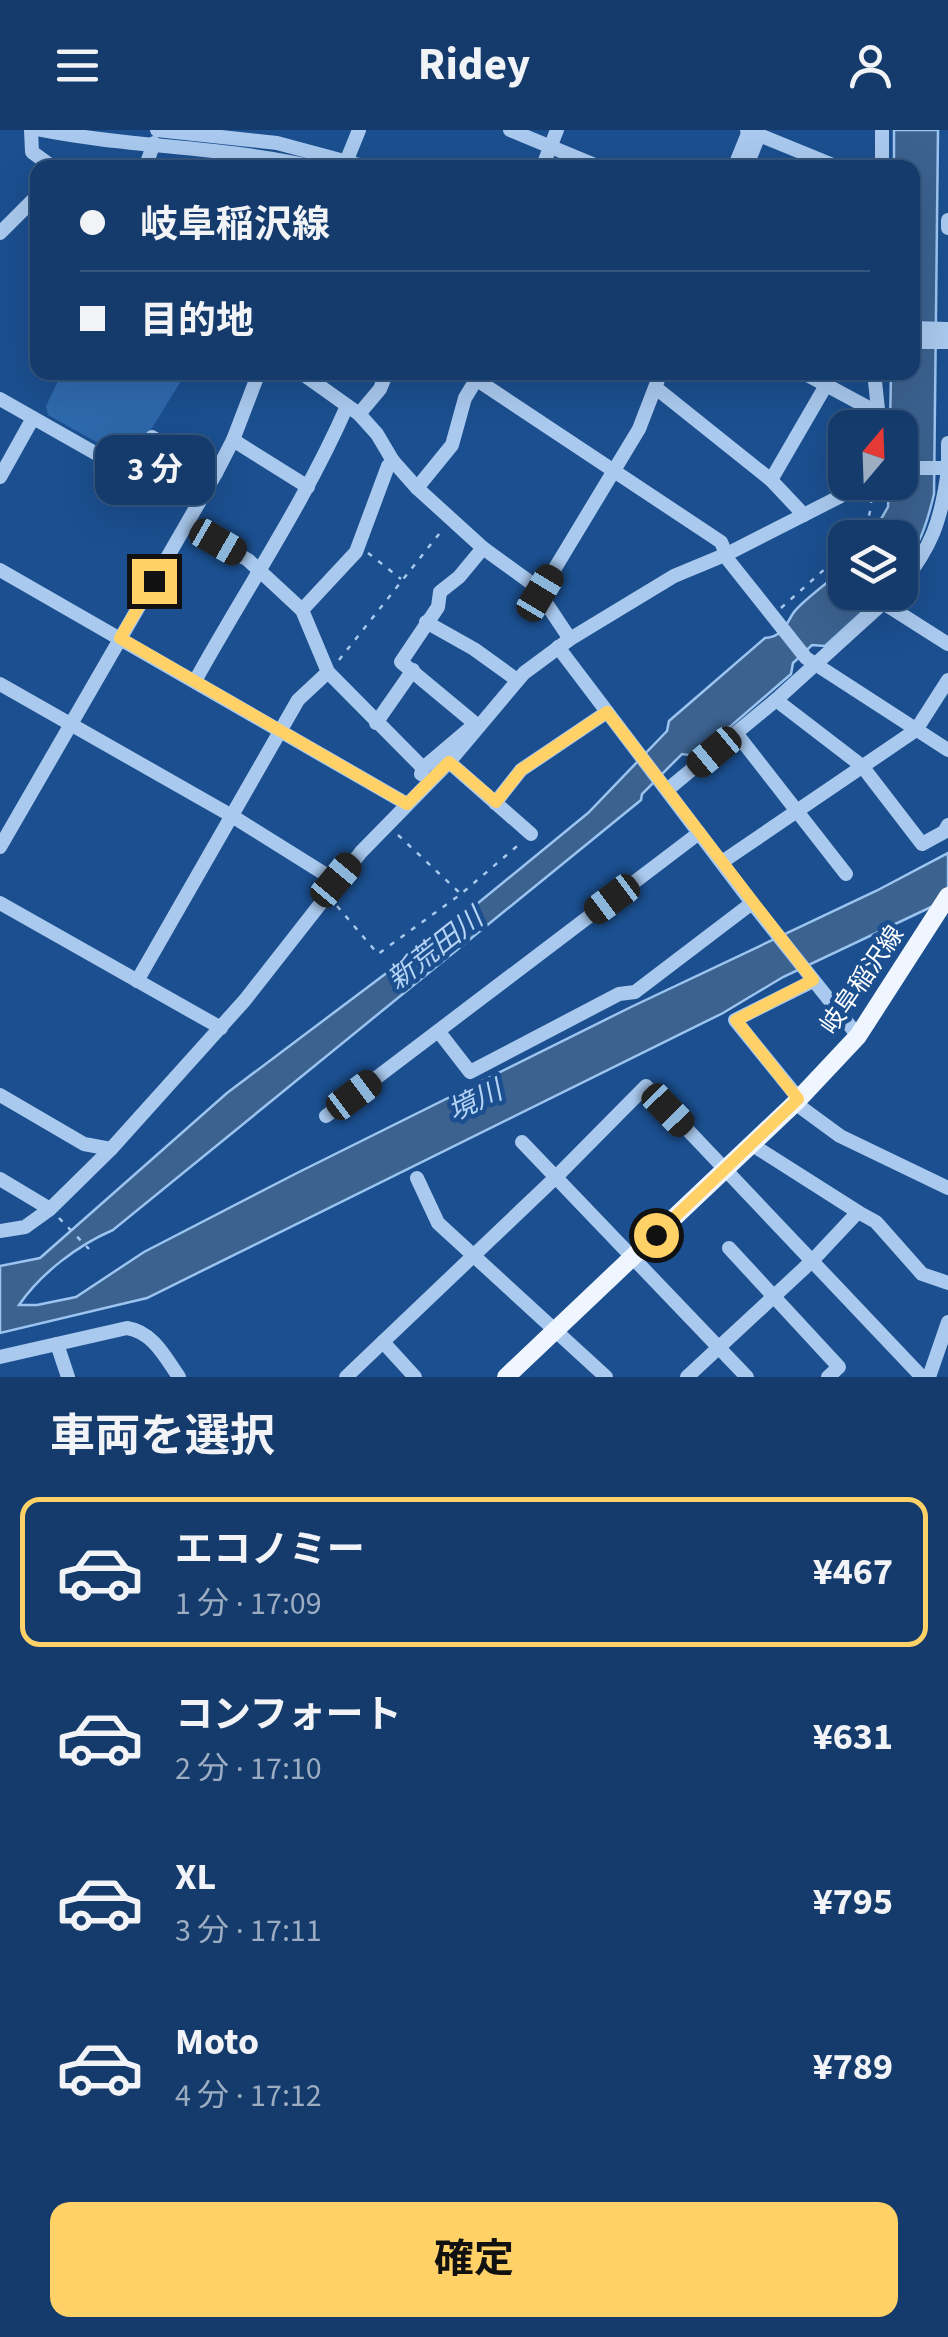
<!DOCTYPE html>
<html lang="ja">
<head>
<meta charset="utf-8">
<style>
  :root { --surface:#143b6b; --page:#1d4271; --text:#f1f3f6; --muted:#9dadc1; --line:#33557e; --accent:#ffd166 }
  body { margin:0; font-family:"Source Sans 3","Noto Sans JP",sans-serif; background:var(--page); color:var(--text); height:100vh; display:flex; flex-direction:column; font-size:38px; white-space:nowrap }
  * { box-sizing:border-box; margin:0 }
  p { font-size:32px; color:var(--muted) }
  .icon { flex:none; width:55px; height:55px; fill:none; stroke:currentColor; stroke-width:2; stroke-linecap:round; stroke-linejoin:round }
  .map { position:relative; height:1247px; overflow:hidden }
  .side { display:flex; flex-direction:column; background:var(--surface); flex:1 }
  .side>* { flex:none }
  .banner { position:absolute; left:30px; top:30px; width:890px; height:220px; border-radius:20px; box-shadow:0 10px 40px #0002,0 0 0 2px var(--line); display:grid; align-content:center; height:220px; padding:0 50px; background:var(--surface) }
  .needle { width:65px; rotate:19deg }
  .tools { position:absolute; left:828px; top:280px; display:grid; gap:20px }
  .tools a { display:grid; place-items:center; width:90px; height:90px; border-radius:20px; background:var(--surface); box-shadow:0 10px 40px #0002,0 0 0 2px var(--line); font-size:50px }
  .end { position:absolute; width:45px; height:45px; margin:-22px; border:12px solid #ffd166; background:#111; box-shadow:0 0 0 5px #111 }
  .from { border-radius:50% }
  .bubble { position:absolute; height:70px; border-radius:20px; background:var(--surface); box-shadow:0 10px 40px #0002,0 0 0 2px var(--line); font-size:32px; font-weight:700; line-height:70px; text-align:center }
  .car { position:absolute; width:30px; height:60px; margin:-30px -15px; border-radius:12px; box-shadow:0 0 8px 2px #0007; background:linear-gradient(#222 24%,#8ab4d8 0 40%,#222 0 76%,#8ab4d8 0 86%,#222 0) }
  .banner b { display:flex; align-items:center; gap:35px; height:95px; font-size:38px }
  .banner b+b { border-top:2px solid var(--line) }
  .banner i { width:25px; height:25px; background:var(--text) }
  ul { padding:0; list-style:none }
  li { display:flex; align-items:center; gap:30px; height:150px; margin:0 20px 15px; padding:0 30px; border:5px solid transparent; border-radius:20px }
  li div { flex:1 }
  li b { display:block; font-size:38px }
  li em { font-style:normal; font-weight:700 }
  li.active { border-color:var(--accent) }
  li>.icon { width:90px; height:90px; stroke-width:1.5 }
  h2 { padding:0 50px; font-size:45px; line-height:120px }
  .action { display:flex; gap:20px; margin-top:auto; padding:20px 50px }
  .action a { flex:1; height:115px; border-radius:20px; background:var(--accent); color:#111; font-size:40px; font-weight:700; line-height:115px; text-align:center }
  header { display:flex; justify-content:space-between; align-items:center; height:130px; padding:0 50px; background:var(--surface); font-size:45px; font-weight:700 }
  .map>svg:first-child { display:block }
  .green { fill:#2e69ad }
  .water { fill:#3c6290; stroke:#9cc4f0; stroke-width:2.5 }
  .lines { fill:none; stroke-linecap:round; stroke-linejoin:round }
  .path { stroke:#a9c9ee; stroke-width:2.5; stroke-dasharray:5 8; stroke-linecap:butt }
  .minor { stroke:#a9c9ee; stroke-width:14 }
  .major { stroke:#f0f6ff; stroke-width:18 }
  .route { stroke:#ffd166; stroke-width:12 }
  .labels { text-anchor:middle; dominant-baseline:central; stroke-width:9; stroke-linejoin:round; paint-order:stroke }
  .street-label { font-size:25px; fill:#fff; stroke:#1b4f8f }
  .water-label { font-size:28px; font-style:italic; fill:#b5d3f5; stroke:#1b4f8f }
</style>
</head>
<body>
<header><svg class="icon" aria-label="menu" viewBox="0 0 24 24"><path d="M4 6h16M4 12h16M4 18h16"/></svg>Ridey<svg class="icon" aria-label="person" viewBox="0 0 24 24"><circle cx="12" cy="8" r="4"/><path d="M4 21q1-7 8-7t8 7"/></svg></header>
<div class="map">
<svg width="948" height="1247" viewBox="0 0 948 1247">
  <rect width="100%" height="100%" fill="#1b4f8f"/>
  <path class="green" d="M 62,243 L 186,243 L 134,327 L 125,328 L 48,285 L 46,276 Z"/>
  <g class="water">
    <path d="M 894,0 L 938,0 L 934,364 C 927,394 919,418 900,441 L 900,408 L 870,408 L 888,377 L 889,353 L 900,352 L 900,298 L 890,297 L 891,243 L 912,242 L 912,38 L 894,37 Z"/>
    <path d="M 845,437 L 845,462 L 883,463 L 825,516 L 812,515 L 793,533 L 791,544 L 696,626 L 682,624 L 642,664 L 641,670 L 113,1100 C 78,1115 41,1143 19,1175 L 37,1175 L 76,1167 L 144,1122 L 297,1043 L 631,877 L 876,761 L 948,723 L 948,769 L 783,847 L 723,883 L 147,1168 L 0,1203 L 0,1136 L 40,1128 L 227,963 L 461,787 L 588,683 L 667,601 L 669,591 L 765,508 C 784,506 785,495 794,482 C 805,468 831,451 845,437 Z"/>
  </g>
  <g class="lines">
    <g class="path">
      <path d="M 856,408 C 870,392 872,379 871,359"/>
      <path d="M 368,423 L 401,449"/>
      <path d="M 781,478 L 845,421"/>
      <path d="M 339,530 L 443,399"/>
      <path d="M 398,705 L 461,764"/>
      <path d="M 337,776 L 378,824 L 461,764 L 523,711"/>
      <path d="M 59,1088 L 89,1119"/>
    </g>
    <g class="minor">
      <path d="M 31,0 L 32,22 L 54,38"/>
      <path d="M 41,0 C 133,18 227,16 318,38"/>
      <path d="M 157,0 L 277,13 L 370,38"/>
      <path d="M 510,0 L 602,38"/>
      <path d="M 747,0 L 840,38"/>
      <path d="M 882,0 L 882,38"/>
      <path d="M 344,37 L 359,0"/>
      <path d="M 145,38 L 154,13"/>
      <path d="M 542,38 L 557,0"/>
      <path d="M 734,38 L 749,1"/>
      <path d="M 746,38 L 759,5"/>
      <path d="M 948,90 L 948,98"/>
      <path d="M 0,103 L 38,65"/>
      <path d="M 912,198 L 948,199"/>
      <path d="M 912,212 L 948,212"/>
      <path d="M 300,242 L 359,284 L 377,304 L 393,331 L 417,358 L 483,418 L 534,455 L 570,509"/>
      <path d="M 465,242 L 721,412 L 729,431 L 806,528 L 948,620"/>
      <path d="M 802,242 L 880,284"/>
      <path d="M 874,242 L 880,298"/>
      <path d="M 656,258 L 771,350 L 804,385"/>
      <path d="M 0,269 L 132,344 L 152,307 L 216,343"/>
      <path d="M 359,284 L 380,259 L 387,242"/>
      <path d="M 233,310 L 308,357"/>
      <path d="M 948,313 L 948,333"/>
      <path d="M 900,338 L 948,338"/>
      <path d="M 0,347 L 33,288"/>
      <path d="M 771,350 L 825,257"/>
      <path d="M 417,358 L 452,315 L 465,268 L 476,250"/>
      <path d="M 187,394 L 248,430 L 302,480 L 328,542 L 423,638"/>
      <path d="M 0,440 L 407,674"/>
      <path d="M 900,456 C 932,417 941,391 948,340"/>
      <path d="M 540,463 L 639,299 L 661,242"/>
      <path d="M 885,474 L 948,514"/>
      <path d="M 302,480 L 356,422 L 388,336 L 393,331"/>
      <path d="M 426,492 L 474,519 L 517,550"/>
      <path d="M 558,517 L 752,773 L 858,906"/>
      <path d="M 195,551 C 246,459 305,372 347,276"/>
      <path d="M 0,554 L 232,686 L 336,751"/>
      <path d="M 776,570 L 862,636 L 922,714 L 944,702 L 948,695"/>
      <path d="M 376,593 L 413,540"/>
      <path d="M 736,603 L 846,744"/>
      <path d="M 449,632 L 531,704"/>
      <path d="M 421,644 L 423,638 L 469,599 L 478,596 L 401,532 L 438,477 L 440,462 L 459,447 L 483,418"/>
      <path d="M 667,660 L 776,570 L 895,462"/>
      <path d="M 495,673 L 521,640 L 607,582"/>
      <path d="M 0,717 L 216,343 L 233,310 L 259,242"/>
      <path d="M 722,732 L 916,600 L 948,550"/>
      <path d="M 0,773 L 221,898"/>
      <path d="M 137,851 L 298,570 L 328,542"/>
      <path d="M 439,902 L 470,942 L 619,864 L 635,862 L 752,773"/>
      <path d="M 0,965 L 84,1014 L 111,1019"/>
      <path d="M 799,969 L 735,890 L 813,851"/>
      <path d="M 795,973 L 840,1006 L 948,1058"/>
      <path d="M 326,986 L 699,703"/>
      <path d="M 522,1012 L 747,1247"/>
      <path d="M 417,1048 L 438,1093 L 606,1247"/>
      <path d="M 0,1049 L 50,1079"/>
      <path d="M 858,1082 L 876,1092 L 922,1144 L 948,1153"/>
      <path d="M 0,1101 L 25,1097 L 50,1079 L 111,1019 L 245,870 L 361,722 L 449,632 L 524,543 L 570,509 L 674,446 L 727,424 L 839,367 L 860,352"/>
      <path d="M 729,1118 L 839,1237 L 828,1247"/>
      <path d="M 383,1212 L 415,1247"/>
      <path d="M 57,1214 L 68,1247"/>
      <path d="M 0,1227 L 127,1198 C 153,1202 165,1227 179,1247"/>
      <path d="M 346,1247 L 556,1047 L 646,956 L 922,1247"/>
      <path d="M 687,1247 L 812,1131 L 858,1082 L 751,1014"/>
      <path d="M 929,1247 L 948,1192"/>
    </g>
    <path class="major" d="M 506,1247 L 795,973 L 858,906 L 948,766"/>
  </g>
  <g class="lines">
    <path class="route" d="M 154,451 L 120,508 L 407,674 L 449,632 L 496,672 L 521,640 L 607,582 L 813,850 L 736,890 L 798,969 L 656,1105"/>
  </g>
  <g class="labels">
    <g class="street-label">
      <text transform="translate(862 850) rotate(-55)">岐阜稲沢線</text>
    </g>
    <g class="water-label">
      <text transform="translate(435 819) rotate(-38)">新荒田川</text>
      <text transform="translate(475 971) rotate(-26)">境川</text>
    </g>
  </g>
</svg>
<div class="tools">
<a><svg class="needle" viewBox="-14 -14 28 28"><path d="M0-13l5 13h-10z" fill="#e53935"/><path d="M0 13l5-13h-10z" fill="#9dadc1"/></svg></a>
<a><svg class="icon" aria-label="layers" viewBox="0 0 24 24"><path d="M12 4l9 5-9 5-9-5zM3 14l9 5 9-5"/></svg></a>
</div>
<i class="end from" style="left:656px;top:1105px"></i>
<i class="end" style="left:154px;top:451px"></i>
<div class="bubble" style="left:95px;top:305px;width:120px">3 分</div>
<i class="car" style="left:218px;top:412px;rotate:120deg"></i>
<i class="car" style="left:540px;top:463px;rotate:31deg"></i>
<i class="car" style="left:714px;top:622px;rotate:230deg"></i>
<i class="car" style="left:336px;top:750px;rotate:40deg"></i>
<i class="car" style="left:612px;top:769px;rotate:233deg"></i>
<i class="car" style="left:354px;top:965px;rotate:53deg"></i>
<i class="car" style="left:668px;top:980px;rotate:136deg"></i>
<div class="banner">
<b><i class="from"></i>岐阜稲沢線</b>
<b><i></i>目的地</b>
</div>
</div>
<section class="side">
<h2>車両を選択</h2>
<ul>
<li class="active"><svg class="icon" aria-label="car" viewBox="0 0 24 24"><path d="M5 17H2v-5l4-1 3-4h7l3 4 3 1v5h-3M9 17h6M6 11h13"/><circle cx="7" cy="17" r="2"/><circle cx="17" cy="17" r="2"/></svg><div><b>エコノミー</b><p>1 分 · 17:09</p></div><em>¥467</em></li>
<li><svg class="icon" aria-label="car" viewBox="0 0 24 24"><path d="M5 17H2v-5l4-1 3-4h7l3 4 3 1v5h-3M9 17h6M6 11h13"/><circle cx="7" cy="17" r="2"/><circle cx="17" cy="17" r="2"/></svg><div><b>コンフォート</b><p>2 分 · 17:10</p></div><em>¥631</em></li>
<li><svg class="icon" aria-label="car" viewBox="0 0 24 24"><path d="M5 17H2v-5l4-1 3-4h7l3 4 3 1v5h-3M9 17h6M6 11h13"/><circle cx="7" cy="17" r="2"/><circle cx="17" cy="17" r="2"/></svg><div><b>XL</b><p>3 分 · 17:11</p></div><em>¥795</em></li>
<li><svg class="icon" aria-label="car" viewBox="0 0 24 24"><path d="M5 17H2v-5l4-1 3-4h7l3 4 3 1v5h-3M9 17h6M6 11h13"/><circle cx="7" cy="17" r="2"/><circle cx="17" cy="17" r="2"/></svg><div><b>Moto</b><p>4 分 · 17:12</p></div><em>¥789</em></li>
</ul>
<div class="action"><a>確定</a></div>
</section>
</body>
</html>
